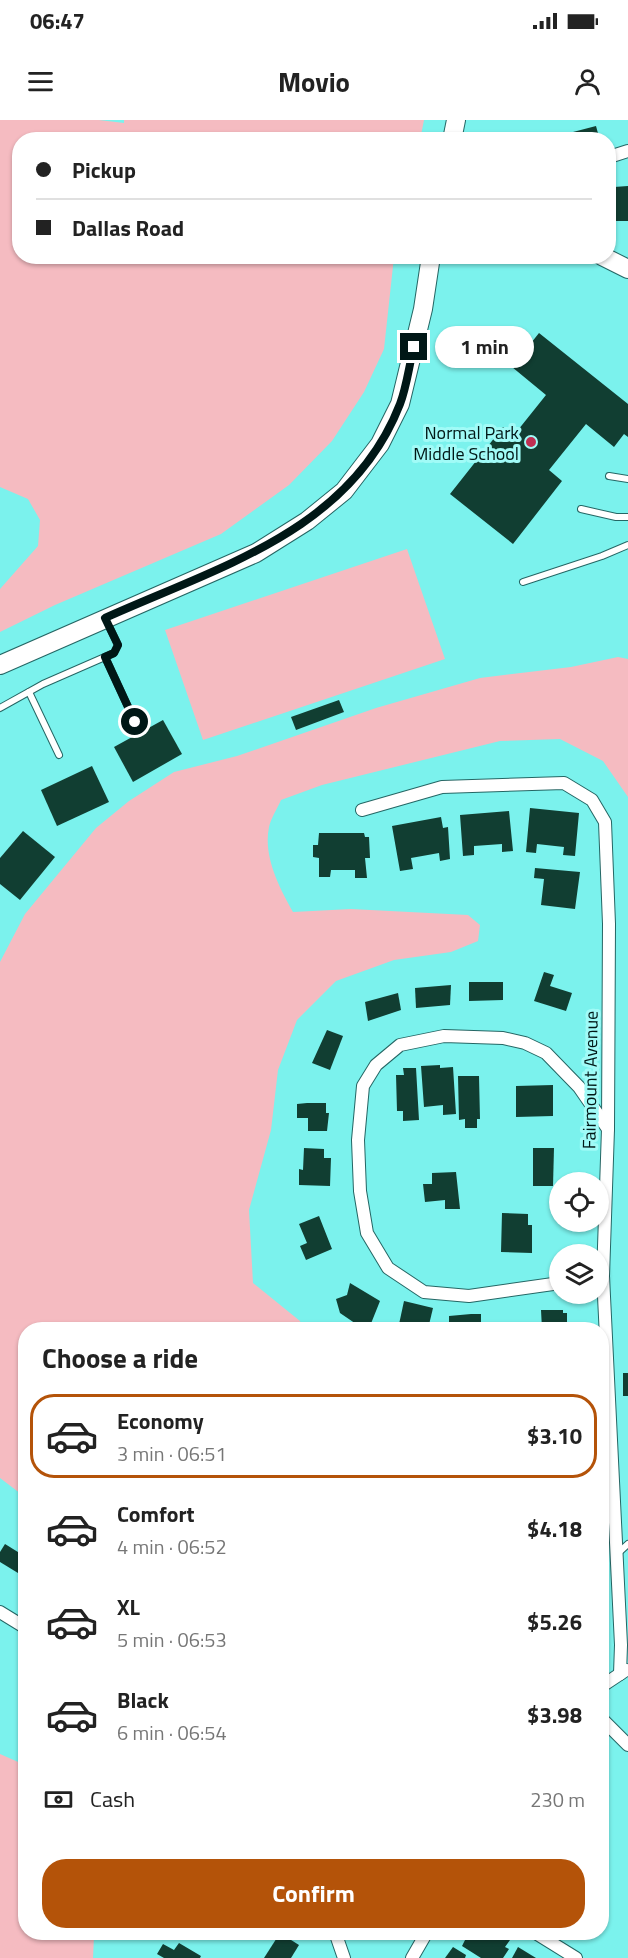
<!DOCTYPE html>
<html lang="en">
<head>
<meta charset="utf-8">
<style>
  :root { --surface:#fff; --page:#f2f2f2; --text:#222; --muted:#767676; --line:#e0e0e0; --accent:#b45309 }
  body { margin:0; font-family:"Titillium Web",sans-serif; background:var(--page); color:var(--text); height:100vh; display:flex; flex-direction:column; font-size:22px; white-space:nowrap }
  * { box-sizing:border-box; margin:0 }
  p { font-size:20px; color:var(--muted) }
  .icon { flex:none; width:33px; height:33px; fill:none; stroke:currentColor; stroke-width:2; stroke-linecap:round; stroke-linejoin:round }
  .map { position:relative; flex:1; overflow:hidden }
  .panel { position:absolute; left:18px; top:1202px; width:591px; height:618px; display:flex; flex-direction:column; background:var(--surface); border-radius:24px; box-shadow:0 2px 4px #0004 }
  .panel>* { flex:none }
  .hud { position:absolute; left:12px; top:12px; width:604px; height:132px; border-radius:24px; box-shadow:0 2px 4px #0004; display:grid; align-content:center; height:132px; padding:0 24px; background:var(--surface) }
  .controls { position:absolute; left:549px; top:1052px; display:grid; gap:12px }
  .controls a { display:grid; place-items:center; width:60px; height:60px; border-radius:50%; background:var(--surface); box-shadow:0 2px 4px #0004; font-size:30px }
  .end { position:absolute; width:27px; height:27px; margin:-14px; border:8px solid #001716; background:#fff; box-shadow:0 0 0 3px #fff }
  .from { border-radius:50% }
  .bubble { position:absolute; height:42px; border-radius:21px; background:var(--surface); box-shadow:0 2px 4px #0004; font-size:20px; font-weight:700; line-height:42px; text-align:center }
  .hud b { display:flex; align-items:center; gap:21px; height:57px; font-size:22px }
  .hud b+b { border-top:2px solid var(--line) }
  .hud i { width:15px; height:15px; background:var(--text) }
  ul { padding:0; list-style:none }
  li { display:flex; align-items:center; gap:18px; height:84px; margin:0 12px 9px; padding:0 12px; border:3px solid transparent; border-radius:24px }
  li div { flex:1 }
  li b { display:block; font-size:22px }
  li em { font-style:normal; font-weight:700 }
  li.selected { border-color:var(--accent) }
  li>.icon { width:54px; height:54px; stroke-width:1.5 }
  h2 { padding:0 24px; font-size:27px; line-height:72px }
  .pay { display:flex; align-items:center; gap:15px; height:66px; padding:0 24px; font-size:22px }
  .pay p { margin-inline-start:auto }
  .primary-button { display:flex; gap:12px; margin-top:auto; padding:12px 24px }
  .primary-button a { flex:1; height:69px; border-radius:24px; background:var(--accent); color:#fff; font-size:24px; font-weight:700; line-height:69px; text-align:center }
  .status { display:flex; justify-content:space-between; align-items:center; height:42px; padding:0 30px; background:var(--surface); direction:ltr }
  .status svg { height:16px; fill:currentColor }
  header { display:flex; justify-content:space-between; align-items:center; height:78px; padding:0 24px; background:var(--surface); font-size:27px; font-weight:700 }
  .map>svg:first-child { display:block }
  .green { fill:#f5bbc1 }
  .building { fill:#113e32 }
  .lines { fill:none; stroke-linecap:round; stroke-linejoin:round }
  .lane-casing { stroke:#256664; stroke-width:8 }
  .street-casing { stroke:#256664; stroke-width:14 }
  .secondary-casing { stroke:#256664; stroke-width:20 }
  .lane { stroke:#fff; stroke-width:6 }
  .street { stroke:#fff; stroke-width:12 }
  .secondary { stroke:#fff; stroke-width:18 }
  .route { stroke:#001716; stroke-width:8 }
  .poi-dot { fill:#bf2f52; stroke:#a1fbf7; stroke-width:2 }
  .labels { text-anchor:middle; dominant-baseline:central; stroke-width:6; stroke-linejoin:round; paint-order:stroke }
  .poi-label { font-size:18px; fill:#001716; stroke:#a1fbf7; text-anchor:end }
  .street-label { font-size:18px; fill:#001716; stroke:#a1fbf7 }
</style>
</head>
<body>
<div class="status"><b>06:47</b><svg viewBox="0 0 49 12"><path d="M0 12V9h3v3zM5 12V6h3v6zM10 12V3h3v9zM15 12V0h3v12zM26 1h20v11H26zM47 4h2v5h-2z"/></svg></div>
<header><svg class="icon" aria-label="menu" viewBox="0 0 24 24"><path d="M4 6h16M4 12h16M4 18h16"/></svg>Movio<svg class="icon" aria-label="person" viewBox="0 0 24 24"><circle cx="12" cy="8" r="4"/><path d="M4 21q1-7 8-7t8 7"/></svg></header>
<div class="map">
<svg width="628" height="1838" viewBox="0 0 628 1838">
  <rect width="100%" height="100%" fill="#7bf2ed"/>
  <g class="green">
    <path d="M 0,0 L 99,0 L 124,3 L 124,0 L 424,0 L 420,20 L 20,20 L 20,136 L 394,137 L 384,229 L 364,272 L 332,321 L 289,365 L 221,414 L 55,485 L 0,512 L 0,469 L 38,426 L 40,400 L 28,379 L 0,367 Z"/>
    <path d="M 407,429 L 445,539 L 203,620 L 165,510 Z"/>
    <path d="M 618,537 L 628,539 L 628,677 L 603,641 L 560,619 L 500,621 L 322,665 L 281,680 C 277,689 271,698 269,707 C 263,736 279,767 293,792 L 351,789 L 468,795 L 480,805 L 478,821 L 451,832 L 394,840 L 336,861 L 297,900 L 278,950 L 271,1010 L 249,1090 L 253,1163 L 300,1201 L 303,1209 L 26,1209 L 25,1377 L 0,1358 L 0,842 L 25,794 L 96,708 L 129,681 L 174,652 L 237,636 L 376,588 L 480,558 L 571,547 Z"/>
    <path d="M 0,1634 L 25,1645 L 26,1812 L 97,1812 L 94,1816 L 93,1838 L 0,1838 Z"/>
  </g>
  <g class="building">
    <path d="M 596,6 L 599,17 L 576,20 L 573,12 Z"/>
    <path d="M 628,66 L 628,101 L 615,101 L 614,67 Z"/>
    <path d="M 539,213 L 628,284 L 628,317 L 624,314 L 614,327 L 586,304 L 549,350 L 562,361 L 513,424 L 450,374 L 503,307 L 514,315 L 546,275 L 512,247 Z"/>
    <path d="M 339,580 L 344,592 L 296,610 L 291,597 Z"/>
    <path d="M 163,600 L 182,634 L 133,662 L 114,627 Z"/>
    <path d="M 92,646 L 109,682 L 57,706 L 41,670 Z"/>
    <path d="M 530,688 L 579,693 L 575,736 L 563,735 L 564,727 L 537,724 L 536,733 L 526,732 Z"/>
    <path d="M 509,691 L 513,731 L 502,732 L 502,724 L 474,726 L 474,735 L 463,736 L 460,695 Z"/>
    <path d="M 441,697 L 443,708 L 448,707 L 450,739 L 440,741 L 439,733 L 411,738 L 413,749 L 400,751 L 392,706 Z"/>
    <path d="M 23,711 L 55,737 L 20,780 L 0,764 L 0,738 Z"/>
    <path d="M 319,713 L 364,713 L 365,717 L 369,717 L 370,738 L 365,738 L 367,758 L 355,758 L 355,750 L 331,750 L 330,757 L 319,757 L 319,738 L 313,737 L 313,725 L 318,725 Z"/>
    <path d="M 535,748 L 580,752 L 575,789 L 541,785 L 544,759 L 534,758 Z"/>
    <path d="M 544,852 L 554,855 L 550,866 L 572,873 L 566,891 L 534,881 Z"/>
    <path d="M 469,862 L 503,862 L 503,880 L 469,881 Z"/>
    <path d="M 451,865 L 450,885 L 416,888 L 415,868 Z"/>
    <path d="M 398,873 L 401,890 L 368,901 L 365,882 Z"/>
    <path d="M 327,910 L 343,916 L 330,950 L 312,943 Z"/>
    <path d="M 440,945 L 440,948 L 453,947 L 456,994 L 443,995 L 443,985 L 424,987 L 421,946 Z"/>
    <path d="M 403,948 L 416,948 L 419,1000 L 403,1001 L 403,991 L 397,991 L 396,955 L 404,955 Z"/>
    <path d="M 458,956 L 479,956 L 480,999 L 477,999 L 477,1008 L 465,1008 L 465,999 L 459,1000 Z"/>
    <path d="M 553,965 L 553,996 L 516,997 L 516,966 Z"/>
    <path d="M 307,983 L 326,983 L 326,993 L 329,993 L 327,1011 L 308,1011 L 308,998 L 297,998 L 297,984 Z"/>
    <path d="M 304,1028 L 324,1029 L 324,1038 L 331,1038 L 330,1066 L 299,1065 L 299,1049 L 303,1050 Z"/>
    <path d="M 533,1028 L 554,1028 L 553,1066 L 533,1066 Z"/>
    <path d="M 456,1052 L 460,1089 L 445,1089 L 445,1080 L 425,1082 L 423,1064 L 432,1064 L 432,1053 Z"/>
    <path d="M 502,1093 L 528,1094 L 528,1105 L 532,1105 L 532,1133 L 501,1132 Z"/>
    <path d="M 319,1096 L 332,1129 L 306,1140 L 300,1126 L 307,1123 L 299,1104 Z"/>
    <path d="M 350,1163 L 380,1181 L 370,1206 L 362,1208 L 340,1193 L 336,1179 L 347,1175 Z"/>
    <path d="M 404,1181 L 433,1188 L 428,1209 L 398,1209 Z"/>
    <path d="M 541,1190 L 563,1190 L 563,1193 L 567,1193 L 567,1209 L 542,1209 Z"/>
    <path d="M 471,1194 L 481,1194 L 481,1209 L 449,1209 L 449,1196 Z"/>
    <rect x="623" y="1253" width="5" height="23"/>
    <path d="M 5,1424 L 26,1437 L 18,1453 L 0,1442 L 0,1432 Z"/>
    <path d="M 26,1603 L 26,1615 L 20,1613 Z"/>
    <path d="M 469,1812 L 502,1812 L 510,1820 L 505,1827 L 509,1829 L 503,1838 L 481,1838 L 462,1826 Z"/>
    <path d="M 280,1813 L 299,1825 L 291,1838 L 264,1838 Z"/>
    <path d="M 179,1823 L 201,1836 L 200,1838 L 164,1838 L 157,1834 L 163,1824 L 174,1830 Z"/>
    <path d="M 453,1827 L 466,1835 L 465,1838 L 445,1838 Z"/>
    <path d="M 518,1827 L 536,1838 L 512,1838 Z"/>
  </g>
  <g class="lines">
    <defs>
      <g id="lane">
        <path d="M 609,356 L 628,359"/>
        <path d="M 581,389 L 616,397 L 628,397"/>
        <path d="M 523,462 L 602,436 L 628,425"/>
        <path d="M 105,537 L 135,602"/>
        <path d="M 29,572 L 59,635"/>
        <path d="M 0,588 L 43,564 L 114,533 L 118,525 L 107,502"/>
        <path d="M 617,1434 L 628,1424"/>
      </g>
      <g id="street">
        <path d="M 609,37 L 628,31"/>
        <path d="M 362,690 L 442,667 L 564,663 L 592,680 L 605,702 L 609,804 L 608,1009 L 603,1156 L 621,1525 L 620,1554"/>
        <path d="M 560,1163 L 469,1176 L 424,1172 L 388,1148 L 367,1113 L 360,1071 L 358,1020 L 363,966 L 376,945 L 400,925 L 444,916 L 503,918 L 525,923 L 546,933 L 579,967 L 608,1009"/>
        <path d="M 0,1492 L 26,1508"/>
        <path d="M 602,1566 L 626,1550"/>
        <path d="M 602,1599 L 628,1625"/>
        <path d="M 335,1812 L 344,1838"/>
        <path d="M 534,1812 L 576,1838"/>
        <path d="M 412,1838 L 427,1812"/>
      </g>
      <g id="secondary">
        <path d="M 452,20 L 456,0"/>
        <path d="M 602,136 L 628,149"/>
        <path d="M 0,545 L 256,433 L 307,401 L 344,371 L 380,324 L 400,284 L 423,189 L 431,136"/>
      </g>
    </defs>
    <use href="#lane" class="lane-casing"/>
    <use href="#street" class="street-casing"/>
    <use href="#secondary" class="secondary-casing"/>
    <use href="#lane" class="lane"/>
    <use href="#street" class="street"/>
    <use href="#secondary" class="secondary"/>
  </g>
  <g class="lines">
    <path class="route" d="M 135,602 L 105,537 L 114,533 L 118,525 L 105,498 C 218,447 351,411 400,284 C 407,266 409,245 414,227"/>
  </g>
  <circle class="poi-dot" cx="531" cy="322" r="6"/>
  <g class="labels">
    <g class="poi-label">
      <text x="519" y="312">Normal Park<tspan x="519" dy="21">Middle School</tspan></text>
    </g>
    <g class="street-label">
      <text transform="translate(590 960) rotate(-89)">Fairmount Avenue</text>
    </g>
  </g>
</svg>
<div class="controls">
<a><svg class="icon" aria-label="locate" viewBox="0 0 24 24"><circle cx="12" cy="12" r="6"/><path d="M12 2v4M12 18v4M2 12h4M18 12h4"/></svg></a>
<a><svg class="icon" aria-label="layers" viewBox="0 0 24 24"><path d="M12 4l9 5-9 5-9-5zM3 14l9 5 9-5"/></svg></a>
</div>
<i class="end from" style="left:135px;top:602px"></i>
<i class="end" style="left:414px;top:227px"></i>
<div class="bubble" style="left:435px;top:206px;width:99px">1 min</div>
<div class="hud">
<b><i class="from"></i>Pickup</b>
<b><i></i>Dallas Road</b>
</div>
<section class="panel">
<h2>Choose a ride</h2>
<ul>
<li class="selected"><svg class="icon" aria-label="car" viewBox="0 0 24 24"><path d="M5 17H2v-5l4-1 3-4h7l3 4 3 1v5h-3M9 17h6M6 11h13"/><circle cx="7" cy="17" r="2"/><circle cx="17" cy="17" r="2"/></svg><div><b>Economy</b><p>3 min · 06:51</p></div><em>$3.10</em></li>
<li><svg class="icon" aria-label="car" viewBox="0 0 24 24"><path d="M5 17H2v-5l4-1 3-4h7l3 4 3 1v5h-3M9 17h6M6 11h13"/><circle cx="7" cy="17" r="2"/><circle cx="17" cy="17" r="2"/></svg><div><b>Comfort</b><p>4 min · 06:52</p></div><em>$4.18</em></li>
<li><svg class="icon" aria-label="car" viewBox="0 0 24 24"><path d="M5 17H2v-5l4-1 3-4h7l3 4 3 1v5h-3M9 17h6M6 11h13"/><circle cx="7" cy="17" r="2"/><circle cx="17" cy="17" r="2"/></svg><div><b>XL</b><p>5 min · 06:53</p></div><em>$5.26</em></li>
<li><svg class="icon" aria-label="car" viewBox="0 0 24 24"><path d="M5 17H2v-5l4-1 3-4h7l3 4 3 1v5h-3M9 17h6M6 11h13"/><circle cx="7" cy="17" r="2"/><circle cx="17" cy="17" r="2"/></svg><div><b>Black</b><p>6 min · 06:54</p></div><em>$3.98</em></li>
</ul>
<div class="pay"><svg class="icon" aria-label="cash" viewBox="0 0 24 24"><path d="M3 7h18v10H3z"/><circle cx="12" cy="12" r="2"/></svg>Cash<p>230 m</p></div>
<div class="primary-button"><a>Confirm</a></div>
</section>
</div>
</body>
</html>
